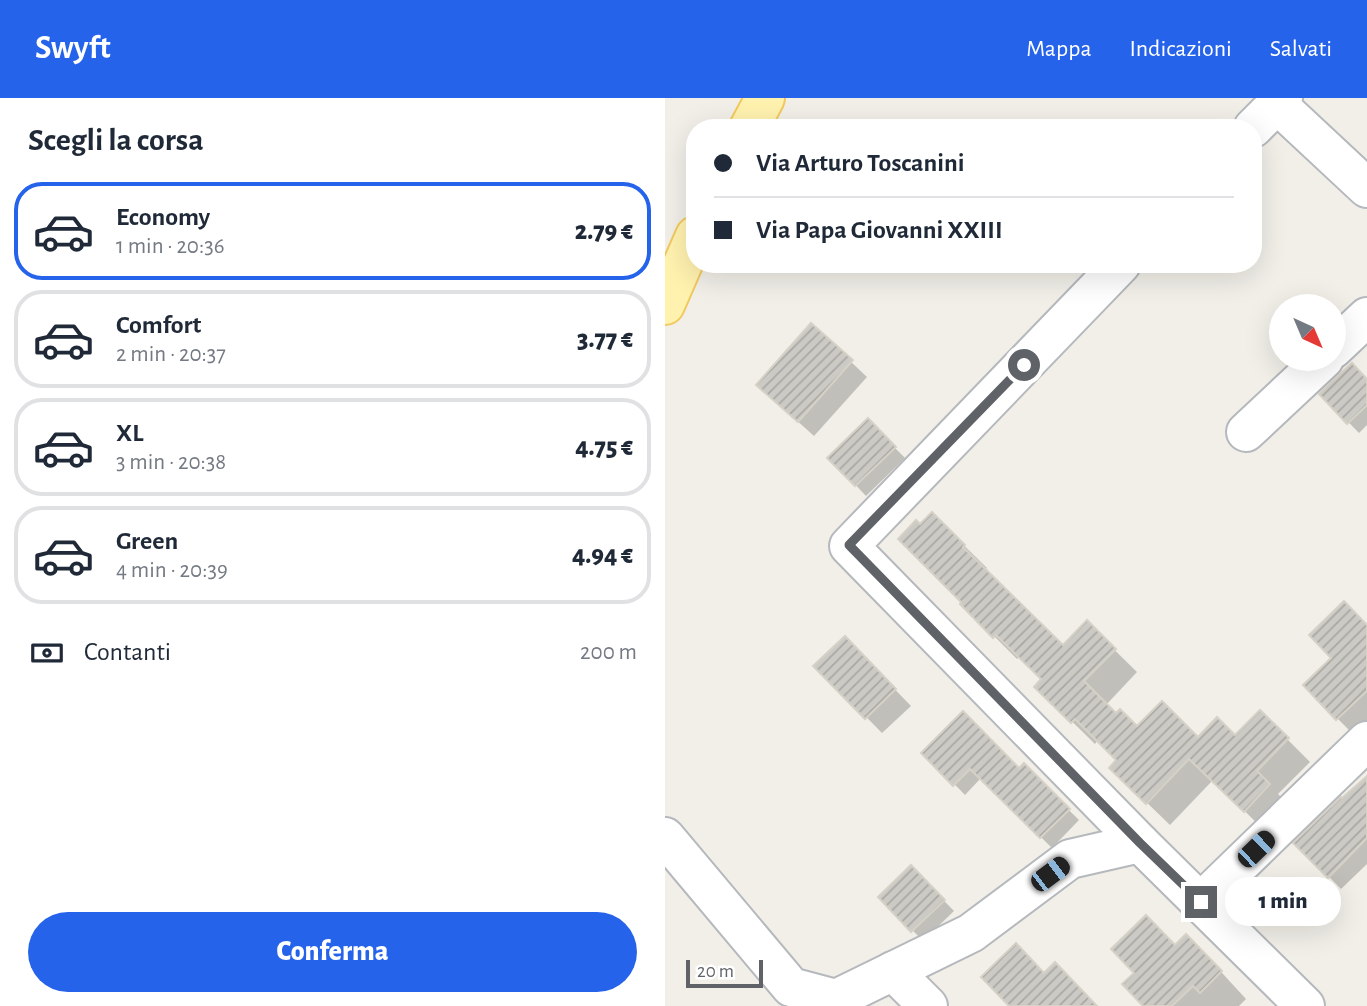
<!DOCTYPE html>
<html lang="it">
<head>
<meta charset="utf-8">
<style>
  :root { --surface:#fff; --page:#f6f6f7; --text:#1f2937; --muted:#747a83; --line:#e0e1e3; --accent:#2563eb }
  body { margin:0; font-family:"Alegreya Sans",sans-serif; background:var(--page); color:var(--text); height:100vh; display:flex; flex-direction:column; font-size:26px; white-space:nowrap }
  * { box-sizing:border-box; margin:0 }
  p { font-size:23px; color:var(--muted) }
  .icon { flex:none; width:38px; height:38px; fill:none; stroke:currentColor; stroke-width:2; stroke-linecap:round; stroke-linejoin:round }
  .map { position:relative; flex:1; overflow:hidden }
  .sheet { display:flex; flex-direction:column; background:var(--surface); width:665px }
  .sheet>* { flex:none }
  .guide { position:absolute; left:21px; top:21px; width:576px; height:154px; border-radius:28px; box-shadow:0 7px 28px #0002; display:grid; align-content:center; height:154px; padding:0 28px; background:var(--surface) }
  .needle { width:46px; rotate:136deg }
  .buttons { position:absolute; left:604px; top:196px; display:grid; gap:14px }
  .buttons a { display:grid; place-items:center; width:77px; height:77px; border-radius:50%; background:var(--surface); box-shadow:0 7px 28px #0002; font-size:35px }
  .scale { position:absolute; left:21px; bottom:18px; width:77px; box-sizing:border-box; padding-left:7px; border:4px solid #5f6368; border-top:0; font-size:19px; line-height:24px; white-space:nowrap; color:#5f6368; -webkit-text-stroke:5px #fff; paint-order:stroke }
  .end { position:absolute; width:32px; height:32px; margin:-16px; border:9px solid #5f6368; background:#fff; box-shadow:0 0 0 4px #fff }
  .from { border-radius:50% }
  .bubble { position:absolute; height:49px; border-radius:24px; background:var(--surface); box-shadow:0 7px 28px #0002; font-size:23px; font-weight:800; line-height:49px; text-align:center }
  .car { position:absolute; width:21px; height:42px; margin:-21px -10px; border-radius:9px; box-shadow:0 0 5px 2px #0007; background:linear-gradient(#222 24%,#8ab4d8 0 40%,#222 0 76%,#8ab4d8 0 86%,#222 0) }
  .guide b { display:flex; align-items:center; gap:24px; height:66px; font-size:26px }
  .guide b+b { border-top:2px solid var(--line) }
  .guide i { width:18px; height:18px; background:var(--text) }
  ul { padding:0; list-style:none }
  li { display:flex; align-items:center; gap:21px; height:98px; margin:0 14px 10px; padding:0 14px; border:4px solid var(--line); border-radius:28px }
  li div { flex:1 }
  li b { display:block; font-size:26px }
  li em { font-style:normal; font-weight:800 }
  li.on { border-color:var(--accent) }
  li>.icon { width:63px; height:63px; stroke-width:1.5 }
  h2 { padding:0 28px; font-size:32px; line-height:84px }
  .pay { display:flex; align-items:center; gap:18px; height:77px; padding:0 28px; font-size:26px }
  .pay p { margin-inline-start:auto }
  .button { display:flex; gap:14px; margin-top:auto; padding:14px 28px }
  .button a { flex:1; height:80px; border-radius:42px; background:var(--accent); color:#fff; font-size:28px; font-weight:800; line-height:80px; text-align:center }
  header { display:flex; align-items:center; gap:42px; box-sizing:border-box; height:98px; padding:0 35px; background:var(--accent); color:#fff }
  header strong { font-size:33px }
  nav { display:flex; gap:38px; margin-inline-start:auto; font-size:24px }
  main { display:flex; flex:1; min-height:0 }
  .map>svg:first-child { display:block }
  .shadow { fill:#0003 }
  .building { fill:url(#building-hatch); stroke:#d6d1c6; stroke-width:2 }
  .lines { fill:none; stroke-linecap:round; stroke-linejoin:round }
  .minor-casing { stroke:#b5b8bc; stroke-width:42 }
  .major-casing { stroke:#f2c960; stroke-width:42 }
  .minor { stroke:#fff; stroke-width:38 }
  .major { stroke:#fff2af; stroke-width:38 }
  .route { stroke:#5f6368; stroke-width:9 }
</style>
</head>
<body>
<header>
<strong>Swyft</strong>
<nav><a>Mappa</a><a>Indicazioni</a><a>Salvati</a></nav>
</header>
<main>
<section class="sheet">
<h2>Scegli la corsa</h2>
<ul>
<li class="on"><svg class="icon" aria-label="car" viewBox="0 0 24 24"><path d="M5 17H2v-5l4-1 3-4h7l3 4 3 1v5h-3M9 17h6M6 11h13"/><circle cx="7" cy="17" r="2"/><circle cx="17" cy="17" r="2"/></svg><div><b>Economy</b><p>1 min · 20:36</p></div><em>2.79 €</em></li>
<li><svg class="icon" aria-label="car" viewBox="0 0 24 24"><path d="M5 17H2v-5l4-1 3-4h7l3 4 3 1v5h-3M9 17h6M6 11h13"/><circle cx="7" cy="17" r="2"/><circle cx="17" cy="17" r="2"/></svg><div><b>Comfort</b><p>2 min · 20:37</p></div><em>3.77 €</em></li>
<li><svg class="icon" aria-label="car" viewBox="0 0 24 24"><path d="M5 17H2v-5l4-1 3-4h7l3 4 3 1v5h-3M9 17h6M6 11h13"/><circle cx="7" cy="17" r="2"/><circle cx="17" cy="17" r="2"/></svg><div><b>XL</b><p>3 min · 20:38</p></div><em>4.75 €</em></li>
<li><svg class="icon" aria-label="car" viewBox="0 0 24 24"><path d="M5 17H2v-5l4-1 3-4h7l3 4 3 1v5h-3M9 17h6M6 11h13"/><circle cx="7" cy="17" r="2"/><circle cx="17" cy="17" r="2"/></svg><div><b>Green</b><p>4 min · 20:39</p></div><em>4.94 €</em></li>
</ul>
<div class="pay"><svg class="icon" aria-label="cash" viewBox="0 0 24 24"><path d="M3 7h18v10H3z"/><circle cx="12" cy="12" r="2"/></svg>Contanti<p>200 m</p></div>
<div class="button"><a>Conferma</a></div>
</section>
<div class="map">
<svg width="702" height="908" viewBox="0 0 702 908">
  <defs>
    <pattern id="building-hatch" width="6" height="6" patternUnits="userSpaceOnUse" patternTransform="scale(1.75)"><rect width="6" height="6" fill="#cccac5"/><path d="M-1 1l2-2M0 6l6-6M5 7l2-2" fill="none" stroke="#a9a8a4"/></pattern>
  </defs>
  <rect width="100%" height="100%" fill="#f1efe8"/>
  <g class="shadow">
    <path d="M 147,227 L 202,279 L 149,338 L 109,302 Z"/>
    <path d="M 702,283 L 702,327 L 694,335 L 656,296 Z"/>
    <path d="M 203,323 L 240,360 L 201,398 L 165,360 Z"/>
    <path d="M 267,416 L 322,470 L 319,473 L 398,550 L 422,525 L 472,574 L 441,607 L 451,617 L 473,631 L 533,641 L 570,639 L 595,614 L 645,664 L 613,696 L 627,710 L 602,735 L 548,682 L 505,727 L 446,670 L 454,662 L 433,642 L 430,646 L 372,589 L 379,581 L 355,558 L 352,561 L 297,506 L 255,428 Z"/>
    <path d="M 702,529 L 702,644 L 699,647 L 640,588 Z"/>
    <path d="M 180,540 L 246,608 L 217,635 L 151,568 Z"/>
    <path d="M 259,655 L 354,672 L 359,668 L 414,722 L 387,750 L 316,680 L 300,697 Z"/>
    <path d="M 702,680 L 702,766 L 676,791 L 631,745 Z"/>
    <path d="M 246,769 L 289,813 L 258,843 L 215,799 Z"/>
    <path d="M 510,849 L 547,864 L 581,901 L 574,908 L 481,908 Z"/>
  </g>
  <g class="building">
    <path d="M 146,225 L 188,262 L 133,324 L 91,287 Z"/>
    <path d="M 687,265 L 702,281 L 702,307 L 682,326 L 654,296 Z"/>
    <path d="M 203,320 L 231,349 L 190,388 L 162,360 Z"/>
    <path d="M 267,414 L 300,447 L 298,449 L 398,547 L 422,522 L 451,551 L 419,583 L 451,615 L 455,611 L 472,628 L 497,603 L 533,639 L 552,619 L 570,637 L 595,612 L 624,640 L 592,673 L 605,686 L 579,714 L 524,661 L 481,706 L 444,670 L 451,662 L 410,621 L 406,625 L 369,589 L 376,581 L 331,537 L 328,540 L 295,506 L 296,504 L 233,441 L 251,422 L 255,426 Z"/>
    <path d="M 679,503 L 702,527 L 702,593 L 671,622 L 638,587 L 666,560 L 644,537 Z"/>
    <path d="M 180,538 L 231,591 L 200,621 L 148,568 Z"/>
    <path d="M 298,613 L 354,670 L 359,665 L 405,711 L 375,740 L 305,671 L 288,688 L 256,655 Z"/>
    <path d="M 702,678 L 702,740 L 663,780 L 628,745 L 676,699 L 677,700 Z"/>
    <path d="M 246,767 L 280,802 L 246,834 L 213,799 Z"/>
    <path d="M 481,817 L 510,847 L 521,836 L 557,873 L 535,895 L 528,888 L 507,908 L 478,908 L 457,886 L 469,875 L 446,851 Z"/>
    <path d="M 351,845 L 379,875 L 390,864 L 432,908 L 344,908 L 316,879 Z"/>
  </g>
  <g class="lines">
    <defs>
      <g id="minor">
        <path d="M 612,6 L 702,90"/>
        <path d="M 588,30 L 618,0"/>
        <path d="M 456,166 L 184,448 L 475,745 L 640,908"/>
        <path d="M 668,251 L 702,219"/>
        <path d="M 581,334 L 659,261"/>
        <path d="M 0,739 L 126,889 L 171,901 L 306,835 L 405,761 L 475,745"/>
        <path d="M 536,804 L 702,643"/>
        <path d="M 228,873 L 263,908"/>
      </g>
      <g id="major">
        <path d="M 84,30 L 100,0"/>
        <path d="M 0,207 L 30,138"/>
      </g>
    </defs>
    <use href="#minor" class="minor-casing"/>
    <use href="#major" class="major-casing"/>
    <use href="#minor" class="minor"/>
    <use href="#major" class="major"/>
  </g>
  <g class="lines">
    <path class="route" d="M 359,267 L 184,447 L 475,745 L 536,804"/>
  </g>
</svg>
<div class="buttons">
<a><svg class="needle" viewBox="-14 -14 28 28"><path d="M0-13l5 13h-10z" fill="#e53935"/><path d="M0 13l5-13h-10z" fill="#747a83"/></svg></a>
</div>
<div class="scale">20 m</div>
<i class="end from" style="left:359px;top:267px"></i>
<i class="end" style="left:536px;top:804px"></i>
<div class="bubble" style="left:560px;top:779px;width:116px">1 min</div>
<i class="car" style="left:591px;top:751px;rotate:46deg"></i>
<i class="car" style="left:385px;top:776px;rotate:53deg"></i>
<div class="guide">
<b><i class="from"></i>Via Arturo Toscanini</b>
<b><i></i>Via Papa Giovanni XXIII</b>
</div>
</div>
</main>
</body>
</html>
